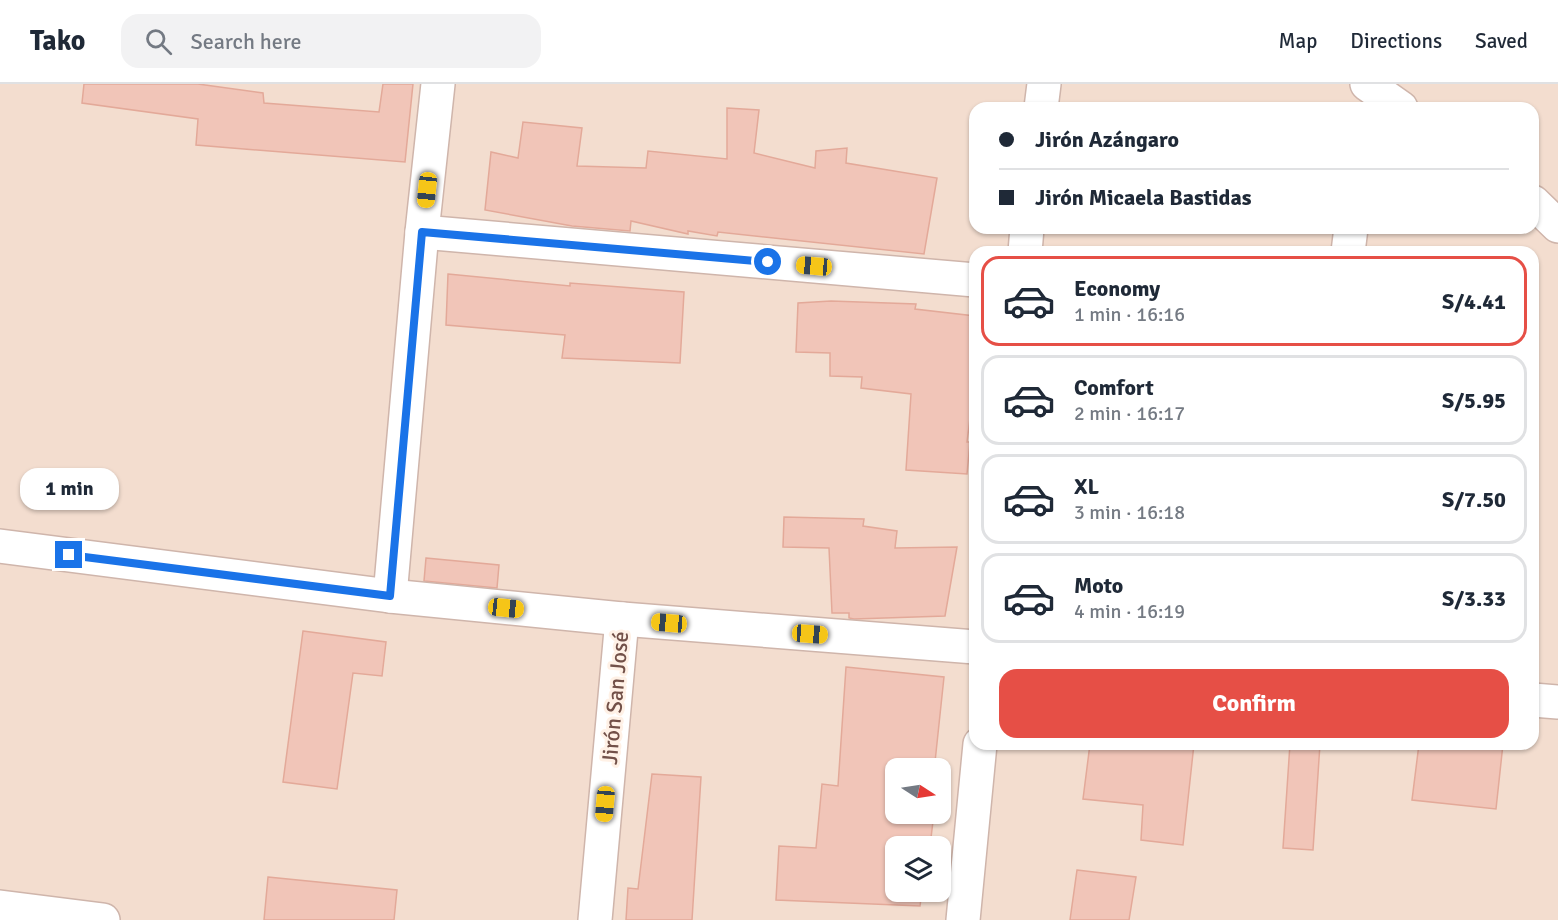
<!DOCTYPE html>
<html lang="en">
<head>
<meta charset="utf-8">
<style>
  :root { --surface:#fff; --page:#f2f2f3; --text:#1f2937; --muted:#747a83; --line:#e0e1e3; --accent:#e64f46 }
  body { margin:0; font-family:Signika,sans-serif; background:var(--page); color:var(--text); height:100vh; display:flex; flex-direction:column; font-size:22px; white-space:nowrap }
  * { box-sizing:border-box; margin:0 }
  p { font-size:20px; color:var(--muted) }
  .icon { flex:none; width:33px; height:33px; fill:none; stroke:currentColor; stroke-width:2; stroke-linecap:round; stroke-linejoin:round }
  .map { position:relative; flex:1; overflow:hidden }
  .drawer { position:absolute; left:969px; top:162px; width:570px; height:504px; display:flex; flex-direction:column; background:var(--surface); border-radius:18px; box-shadow:0 2px 4px #0004 }
  .drawer>* { flex:none }
  .guide { position:absolute; left:969px; top:18px; width:570px; height:132px; border-radius:18px; box-shadow:0 2px 4px #0004; display:grid; align-content:center; height:132px; padding:0 30px; background:var(--surface) }
  .needle { width:39px; rotate:102deg }
  .fabs { position:absolute; left:885px; top:674px; display:grid; gap:12px }
  .fabs a { display:grid; place-items:center; width:66px; height:66px; border-radius:12px; background:var(--surface); box-shadow:0 2px 4px #0004; font-size:30px }
  .end { position:absolute; width:27px; height:27px; margin:-14px; border:8px solid #1a73e8; background:#fff; box-shadow:0 0 0 3px #fff }
  .from { border-radius:50% }
  .bubble { position:absolute; height:42px; border-radius:18px; background:var(--surface); box-shadow:0 2px 4px #0004; font-size:20px; font-weight:700; line-height:42px; text-align:center }
  .car { position:absolute; width:18px; height:36px; margin:-18px -9px; border-radius:8px; box-shadow:0 0 4px 2px #0007; background:linear-gradient(#f5c518 24%,#345 0 40%,#f5c518 0 76%,#345 0 86%,#f5c518 0) }
  .guide b { display:flex; align-items:center; gap:21px; height:57px; font-size:22px }
  .guide b+b { border-top:2px solid var(--line) }
  .guide i { width:15px; height:15px; background:var(--text) }
  ul { padding:10px 0 0; list-style:none }
  li { display:flex; align-items:center; gap:18px; height:90px; margin:0 12px 9px; padding:0 18px; border:3px solid var(--line); border-radius:18px }
  li div { flex:1 }
  li b { display:block; font-size:22px }
  li em { font-style:normal; font-weight:700 }
  li.active { border-color:var(--accent) }
  li>.icon { width:54px; height:54px; stroke-width:1.5 }
  .primary-button { display:flex; gap:12px; margin-top:auto; padding:12px 30px }
  .primary-button a { flex:1; height:69px; border-radius:18px; background:var(--accent); color:#fff; font-size:24px; font-weight:700; line-height:69px; text-align:center }
  header { display:flex; align-items:center; gap:36px; box-sizing:border-box; height:84px; padding:0 30px; background:var(--surface); border-bottom:2px solid var(--line) }
  header strong { font-size:28px }
  nav { display:flex; gap:33px; margin-inline-start:auto; font-size:21px }
  .search { width:420px; height:54px; background:var(--page); display:flex; align-items:center; gap:15px; box-sizing:border-box; padding:0 21px; border-radius:18px; color:var(--muted); font-size:22px }
  .map>svg:first-child { display:block }
  .residential { fill:#f3ddcf; fill-rule:evenodd }
  .building { fill:#f1c5b8; stroke:#e3a999; stroke-width:1.5 }
  .lines { fill:none; stroke-linecap:round; stroke-linejoin:round }
  .street-casing { stroke:#cfb5ab; stroke-width:36 }
  .street { stroke:#fff; stroke-width:33 }
  .route { stroke:#1a73e8; stroke-width:8 }
  .labels { text-anchor:middle; dominant-baseline:central; stroke-width:6; stroke-linejoin:round; paint-order:stroke }
  .street-label { font-size:22px; fill:#725048; stroke:#fff1e6 }
</style>
</head>
<body>
<header>
<strong>Tako</strong>
<div class="search"><svg class="icon" aria-label="search" viewBox="0 0 24 24"><circle cx="10" cy="10" r="6"/><path d="M15 15l6 6"/></svg>Search here</div>
<nav><a>Map</a><a>Directions</a><a>Saved</a></nav>
</header>
<div class="map">
<svg width="1558" height="836" viewBox="0 0 1558 836">
  <rect width="100%" height="100%" fill="#fcede1"/>
  <path class="residential" d="M 0,0 L 1558,0 L 1558,836 L 0,836 ZM 975,24 L 1533,24 L 1533,144 L 975,144 ZM 975,168 L 1533,168 L 1533,660 L 975,660 ZM 896,684 L 940,684 L 940,729 L 896,729 ZM 896,762 L 940,762 L 940,807 L 896,807 Z"/>
  <g class="building">
    <path d="M 84,0 L 198,0 L 263,9 L 264,19 L 379,28 L 383,0 L 413,0 L 405,78 L 196,61 L 198,35 L 82,19 Z"/>
    <path d="M 727,24 L 759,26 L 754,69 L 815,84 L 816,67 L 847,64 L 846,79 L 937,94 L 924,170 L 718,148 L 717,152 L 688,147 L 688,150 L 631,137 L 630,147 L 572,142 L 485,126 L 491,68 L 518,74 L 523,38 L 582,44 L 577,82 L 646,84 L 648,67 L 727,75 Z"/>
    <path d="M 448,190 L 570,202 L 570,199 L 684,208 L 680,279 L 562,274 L 565,251 L 446,241 Z"/>
    <path d="M 831,217 L 916,220 L 915,225 L 975,232 L 975,295 L 967,358 L 970,358 L 967,390 L 906,386 L 911,310 L 861,304 L 862,293 L 830,292 L 830,269 L 796,268 L 798,219 Z"/>
    <path d="M 784,433 L 864,435 L 863,442 L 897,447 L 895,464 L 957,463 L 945,532 L 854,535 L 849,534 L 849,529 L 832,529 L 829,464 L 783,463 Z"/>
    <path d="M 426,474 L 499,481 L 497,504 L 424,497 Z"/>
    <path d="M 303,547 L 386,558 L 382,592 L 353,589 L 337,705 L 283,698 Z"/>
    <path d="M 846,583 L 944,593 L 935,678 L 938,678 L 938,684 L 896,684 L 896,729 L 934,729 L 930,762 L 896,762 L 896,807 L 922,807 L 920,822 L 776,816 L 779,762 L 816,764 L 822,700 L 838,702 Z"/>
    <path d="M 1090,660 L 1194,660 L 1183,761 L 1141,756 L 1143,721 L 1083,715 Z"/>
    <path d="M 1290,660 L 1320,660 L 1313,766 L 1283,764 Z"/>
    <path d="M 1419,660 L 1503,660 L 1496,725 L 1412,716 Z"/>
    <path d="M 652,690 L 701,693 L 692,836 L 626,836 L 628,804 L 638,805 Z"/>
    <path d="M 1077,786 L 1136,793 L 1129,836 L 1070,836 Z"/>
    <path d="M 268,793 L 397,806 L 394,836 L 264,836 Z"/>
  </g>
  <g class="lines">
    <defs>
      <g id="street">
        <path d="M 1367,0 L 1401,24"/>
        <path d="M 1041,24 L 1044,0"/>
        <path d="M 1533,118 L 1558,142"/>
        <path d="M 422,148 L 975,196"/>
        <path d="M 1025,168 L 1027,144"/>
        <path d="M 1348,168 L 1351,144"/>
        <path d="M 0,462 L 390,512 L 622,535 L 975,563"/>
        <path d="M 390,512 L 422,148 L 438,0"/>
        <path d="M 1533,616 L 1558,618"/>
        <path d="M 0,823 L 103,836"/>
        <path d="M 595,836 L 622,535"/>
        <path d="M 963,836 L 980,660"/>
      </g>
    </defs>
    <use href="#street" class="street-casing"/>
    <use href="#street" class="street"/>
  </g>
  <g class="lines">
    <path class="route" d="M 69,471 L 390,512 L 422,148 L 768,178"/>
  </g>
  <g class="labels">
    <g class="street-label">
      <text transform="translate(615 614) rotate(-85)">Jirón San José</text>
    </g>
  </g>
</svg>
<div class="fabs">
<a><svg class="needle" viewBox="-14 -14 28 28"><path d="M0-13l5 13h-10z" fill="#e53935"/><path d="M0 13l5-13h-10z" fill="#747a83"/></svg></a>
<a><svg class="icon" aria-label="layers" viewBox="0 0 24 24"><path d="M12 4l9 5-9 5-9-5zM3 14l9 5 9-5"/></svg></a>
</div>
<i class="end from" style="left:768px;top:178px"></i>
<i class="end" style="left:69px;top:471px"></i>
<div class="bubble" style="left:20px;top:384px;width:99px">1 min</div>
<i class="car" style="left:427px;top:106px;rotate:186deg"></i>
<i class="car" style="left:814px;top:182px;rotate:275deg"></i>
<i class="car" style="left:506px;top:524px;rotate:96deg"></i>
<i class="car" style="left:669px;top:539px;rotate:275deg"></i>
<i class="car" style="left:810px;top:550px;rotate:94deg"></i>
<i class="car" style="left:605px;top:720px;rotate:185deg"></i>
<div class="guide">
<b><i class="from"></i>Jirón Azángaro</b>
<b><i></i>Jirón Micaela Bastidas</b>
</div>
<section class="drawer">
<ul>
<li class="active"><svg class="icon" aria-label="car" viewBox="0 0 24 24"><path d="M5 17H2v-5l4-1 3-4h7l3 4 3 1v5h-3M9 17h6M6 11h13"/><circle cx="7" cy="17" r="2"/><circle cx="17" cy="17" r="2"/></svg><div><b>Economy</b><p>1 min · 16:16</p></div><em>S/4.41</em></li>
<li><svg class="icon" aria-label="car" viewBox="0 0 24 24"><path d="M5 17H2v-5l4-1 3-4h7l3 4 3 1v5h-3M9 17h6M6 11h13"/><circle cx="7" cy="17" r="2"/><circle cx="17" cy="17" r="2"/></svg><div><b>Comfort</b><p>2 min · 16:17</p></div><em>S/5.95</em></li>
<li><svg class="icon" aria-label="car" viewBox="0 0 24 24"><path d="M5 17H2v-5l4-1 3-4h7l3 4 3 1v5h-3M9 17h6M6 11h13"/><circle cx="7" cy="17" r="2"/><circle cx="17" cy="17" r="2"/></svg><div><b>XL</b><p>3 min · 16:18</p></div><em>S/7.50</em></li>
<li><svg class="icon" aria-label="car" viewBox="0 0 24 24"><path d="M5 17H2v-5l4-1 3-4h7l3 4 3 1v5h-3M9 17h6M6 11h13"/><circle cx="7" cy="17" r="2"/><circle cx="17" cy="17" r="2"/></svg><div><b>Moto</b><p>4 min · 16:19</p></div><em>S/3.33</em></li>
</ul>
<div class="primary-button"><a>Confirm</a></div>
</section>
</div>
</body>
</html>
